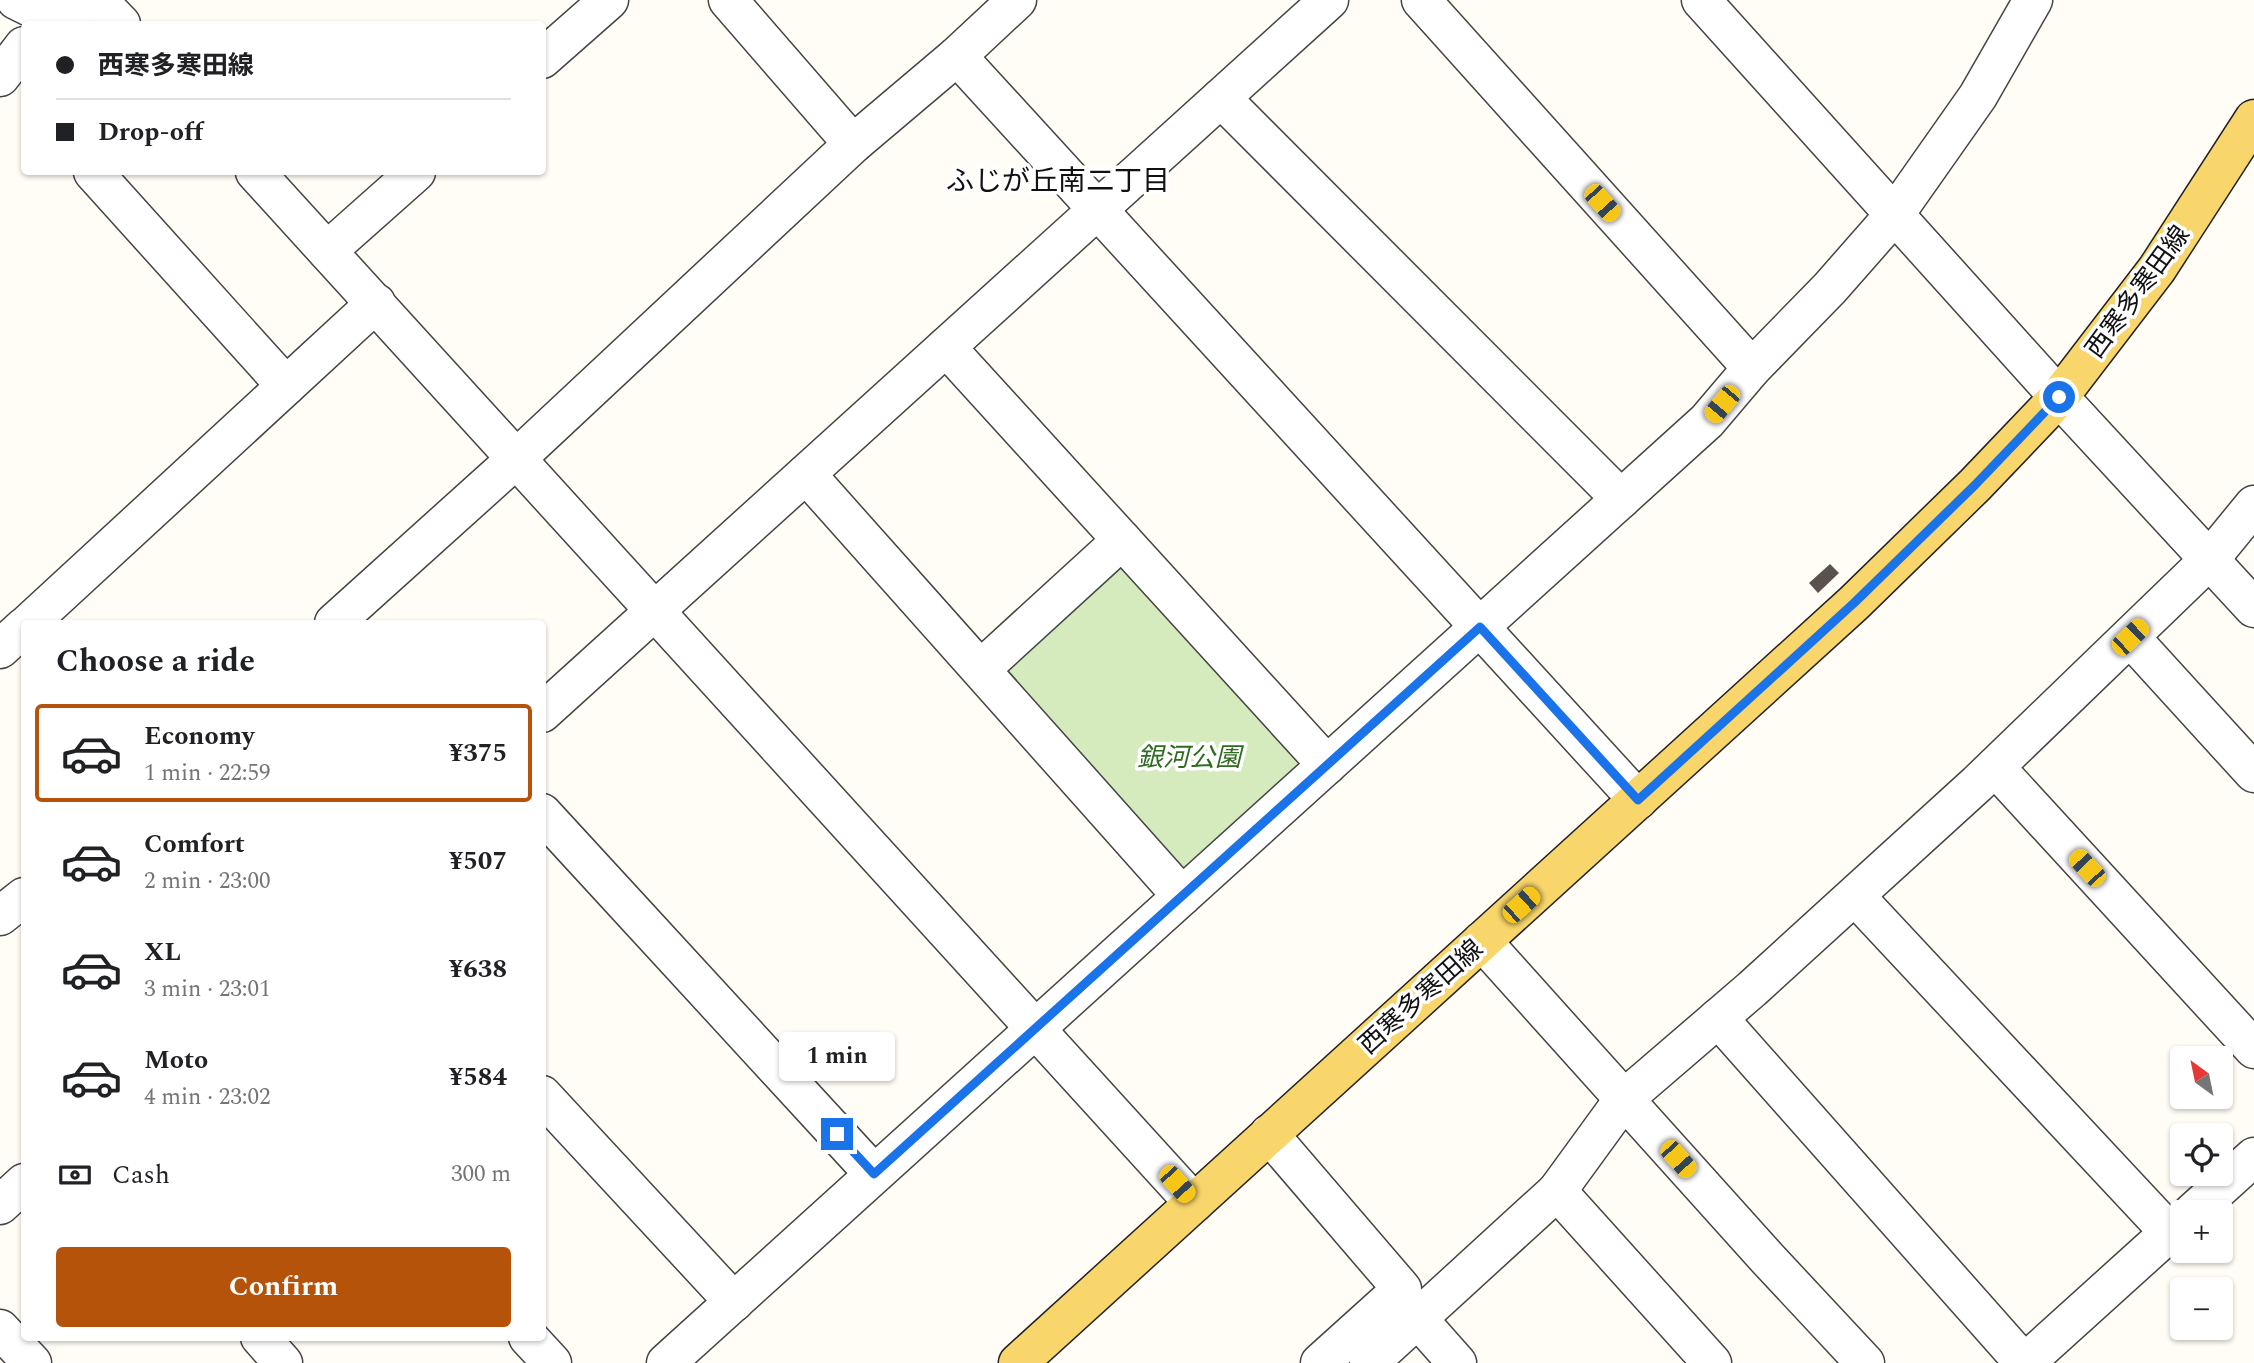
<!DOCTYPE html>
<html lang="en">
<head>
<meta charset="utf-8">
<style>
  :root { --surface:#fff; --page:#f6f6f6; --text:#202124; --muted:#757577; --line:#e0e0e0; --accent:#b45309 }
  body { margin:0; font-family:Spectral,"Noto Sans JP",serif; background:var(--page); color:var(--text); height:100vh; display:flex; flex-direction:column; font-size:26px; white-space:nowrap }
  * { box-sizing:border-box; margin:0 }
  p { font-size:23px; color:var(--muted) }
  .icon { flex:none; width:38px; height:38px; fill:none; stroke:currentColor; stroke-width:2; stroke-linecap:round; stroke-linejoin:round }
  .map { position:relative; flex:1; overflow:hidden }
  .details { position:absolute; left:21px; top:620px; width:525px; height:721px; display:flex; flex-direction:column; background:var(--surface); border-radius:7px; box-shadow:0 2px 5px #0004 }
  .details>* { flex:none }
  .top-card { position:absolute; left:21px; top:21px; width:525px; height:154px; border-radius:7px; box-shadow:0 2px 5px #0004; display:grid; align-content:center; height:154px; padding:0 35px; background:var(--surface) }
  .needle { width:46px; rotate:327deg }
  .tools { position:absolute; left:2170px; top:1046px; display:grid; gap:14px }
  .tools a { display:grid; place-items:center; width:63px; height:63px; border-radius:7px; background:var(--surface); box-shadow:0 2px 5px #0004; font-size:35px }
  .end { position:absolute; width:32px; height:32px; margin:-16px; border:9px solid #1a73e8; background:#fff; box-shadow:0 0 0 4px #fff }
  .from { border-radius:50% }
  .bubble { position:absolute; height:49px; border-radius:7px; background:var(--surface); box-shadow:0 2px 5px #0004; font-size:23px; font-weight:700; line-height:49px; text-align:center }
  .car { position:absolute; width:21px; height:42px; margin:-21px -10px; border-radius:9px; box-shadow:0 0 5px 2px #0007; background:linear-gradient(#f5c518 24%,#345 0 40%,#f5c518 0 76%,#345 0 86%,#f5c518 0) }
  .top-card b { display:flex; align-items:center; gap:24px; height:66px; font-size:26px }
  .top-card b+b { border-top:2px solid var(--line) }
  .top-card i { width:18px; height:18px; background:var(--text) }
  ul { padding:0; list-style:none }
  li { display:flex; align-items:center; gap:21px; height:98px; margin:0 14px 10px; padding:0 21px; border:4px solid transparent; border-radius:7px }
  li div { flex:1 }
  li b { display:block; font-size:26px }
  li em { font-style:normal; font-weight:700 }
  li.on { border-color:var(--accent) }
  li>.icon { width:63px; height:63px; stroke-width:1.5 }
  h2 { padding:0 35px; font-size:32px; line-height:84px }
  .pay { display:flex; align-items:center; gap:18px; height:77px; padding:0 35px; font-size:26px }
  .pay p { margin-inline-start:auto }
  .primary-button { display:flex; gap:14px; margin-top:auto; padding:14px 35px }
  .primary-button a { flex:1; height:80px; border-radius:7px; background:var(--accent); color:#fff; font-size:28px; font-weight:700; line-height:80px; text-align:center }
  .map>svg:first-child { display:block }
  .green { fill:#d5ebbd }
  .building { fill:#5a524d }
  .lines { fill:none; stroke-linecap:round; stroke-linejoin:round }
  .minor-casing { stroke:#444; stroke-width:41 }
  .major-casing { stroke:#222; stroke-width:41 }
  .minor { stroke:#fff; stroke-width:38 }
  .major { stroke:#f9d66b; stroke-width:38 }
  .route { stroke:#1a73e8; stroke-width:9 }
  .labels { text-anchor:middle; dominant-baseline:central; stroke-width:7; stroke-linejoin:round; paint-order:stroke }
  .street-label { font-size:26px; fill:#111; stroke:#fff }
  .park-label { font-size:26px; font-style:italic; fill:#2f6b1f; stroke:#fff }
  .neighbourhood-label { font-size:28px; fill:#111; stroke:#fff }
</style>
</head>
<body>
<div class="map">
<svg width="2254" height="1363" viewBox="0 0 2254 1363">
  <rect width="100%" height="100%" fill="#fffdf5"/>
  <path class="green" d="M 1110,564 L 1125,565 L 1295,751 L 1298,770 L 1189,868 L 1174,866 L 1005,674 L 1007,657 Z"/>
  <path class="building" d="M 1830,564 L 1839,573 L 1818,593 L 1809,583 Z"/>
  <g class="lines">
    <defs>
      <g id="minor">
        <path d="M 16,0 L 48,16 L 93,0"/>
        <path d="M 98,0 L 121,24"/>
        <path d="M 728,0 L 853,144"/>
        <path d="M 1421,0 L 1752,368"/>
        <path d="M 1701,0 L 2059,397 L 2254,608"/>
        <path d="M 957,56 L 1638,800"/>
        <path d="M 542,59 L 609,0"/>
        <path d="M 0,77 L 24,46"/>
        <path d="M 1221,98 L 1621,499"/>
        <path d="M 93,172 L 286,386"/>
        <path d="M 255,172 L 1194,1203"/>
        <path d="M 327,251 L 416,172"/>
        <path d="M 946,347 L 1327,765"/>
        <path d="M 806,474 L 1182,896"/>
        <path d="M 29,623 L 376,303"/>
        <path d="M 334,623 L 516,459 L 853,144 L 957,56 L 1017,0"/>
        <path d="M 2130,637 L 2254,773"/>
        <path d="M 0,649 L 24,627"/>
        <path d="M 981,669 L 1122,540"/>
        <path d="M 542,713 L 1329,0"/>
        <path d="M 1995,767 L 2254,1049"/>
        <path d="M 542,813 L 874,1174"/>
        <path d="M 1855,896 L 2170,1233"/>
        <path d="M 0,916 L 24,897"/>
        <path d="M 1482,941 L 1767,1258 L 1865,1363"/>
        <path d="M 1718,1018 L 2024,1363"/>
        <path d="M 542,1095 L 734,1302"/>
        <path d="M 1269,1134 L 1402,1289 L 1320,1363"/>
        <path d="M 1557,1191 L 1624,1099 L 1752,989 L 1977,784 L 2209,560 L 2254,505"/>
        <path d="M 0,1205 L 24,1183"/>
        <path d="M 2192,1213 L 2254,1157"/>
        <path d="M 1418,1319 L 1457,1363"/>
        <path d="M 0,1329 L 32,1363"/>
        <path d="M 260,1337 L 283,1363"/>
        <path d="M 528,1337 L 552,1363"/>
        <path d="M 666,1363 L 1707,421 L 1752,368 L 1830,288 L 1895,214 L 1978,96 L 2033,0"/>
        <path d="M 1369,1363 L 1557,1191 L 1712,1363"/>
        <path d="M 2025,1363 L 2182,1221"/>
      </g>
      <path id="major" d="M 1018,1363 L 1854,603 L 1975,485 L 2059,397 L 2157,269 L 2254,119"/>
    </defs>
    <use href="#minor" class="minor-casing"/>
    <use href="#major" class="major-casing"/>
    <use href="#minor" class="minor"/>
    <use href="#major" class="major"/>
  </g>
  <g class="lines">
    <path class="route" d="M 837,1134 L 874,1174 L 1480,627 L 1638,800 L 1854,603 L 1975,485 L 2059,397"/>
  </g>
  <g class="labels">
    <g class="street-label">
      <text transform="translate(2138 292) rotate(-54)">西寒多寒田線</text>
      <text transform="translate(1421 997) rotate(-42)">西寒多寒田線</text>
    </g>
    <g class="park-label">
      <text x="1189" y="758">銀河公園</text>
    </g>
    <g class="neighbourhood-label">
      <text x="1058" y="181">ふじが丘南二丁目</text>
    </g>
  </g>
</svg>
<div class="tools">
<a><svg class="needle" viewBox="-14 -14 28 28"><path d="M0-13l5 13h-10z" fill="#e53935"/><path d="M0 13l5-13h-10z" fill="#757577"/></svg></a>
<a><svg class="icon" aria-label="locate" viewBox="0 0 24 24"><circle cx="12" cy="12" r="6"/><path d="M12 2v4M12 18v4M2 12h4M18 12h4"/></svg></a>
<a>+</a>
<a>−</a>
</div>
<i class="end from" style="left:2059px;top:397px"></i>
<i class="end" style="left:837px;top:1134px"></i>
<div class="bubble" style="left:779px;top:1032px;width:116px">1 min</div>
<i class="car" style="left:1602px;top:203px;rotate:138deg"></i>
<i class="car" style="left:1722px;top:404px;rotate:220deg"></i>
<i class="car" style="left:2130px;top:637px;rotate:46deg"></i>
<i class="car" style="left:2087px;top:868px;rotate:317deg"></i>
<i class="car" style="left:1521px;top:905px;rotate:48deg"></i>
<i class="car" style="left:1678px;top:1159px;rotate:138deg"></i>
<i class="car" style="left:1177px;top:1184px;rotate:138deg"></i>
<div class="top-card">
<b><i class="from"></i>西寒多寒田線</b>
<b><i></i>Drop-off</b>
</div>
<section class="details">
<h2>Choose a ride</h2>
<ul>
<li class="on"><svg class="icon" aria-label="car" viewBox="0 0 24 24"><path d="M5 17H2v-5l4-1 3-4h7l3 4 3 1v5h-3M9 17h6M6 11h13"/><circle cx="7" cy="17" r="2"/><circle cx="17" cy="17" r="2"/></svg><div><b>Economy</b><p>1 min · 22:59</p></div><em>¥375</em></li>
<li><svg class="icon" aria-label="car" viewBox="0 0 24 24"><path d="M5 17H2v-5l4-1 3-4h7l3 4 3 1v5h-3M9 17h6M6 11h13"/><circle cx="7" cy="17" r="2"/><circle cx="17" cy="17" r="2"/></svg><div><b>Comfort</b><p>2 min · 23:00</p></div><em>¥507</em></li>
<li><svg class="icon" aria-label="car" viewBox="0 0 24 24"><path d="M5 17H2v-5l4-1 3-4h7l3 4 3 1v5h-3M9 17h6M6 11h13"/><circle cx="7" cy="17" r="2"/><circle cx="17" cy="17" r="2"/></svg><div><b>XL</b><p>3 min · 23:01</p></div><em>¥638</em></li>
<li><svg class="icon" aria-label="car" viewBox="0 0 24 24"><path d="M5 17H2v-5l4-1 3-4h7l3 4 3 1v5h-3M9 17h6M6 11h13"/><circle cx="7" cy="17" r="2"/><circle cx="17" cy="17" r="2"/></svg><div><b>Moto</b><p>4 min · 23:02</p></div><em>¥584</em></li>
</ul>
<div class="pay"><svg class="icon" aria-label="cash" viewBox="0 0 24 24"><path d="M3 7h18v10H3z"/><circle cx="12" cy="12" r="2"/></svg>Cash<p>300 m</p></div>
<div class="primary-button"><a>Confirm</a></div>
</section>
</div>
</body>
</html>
